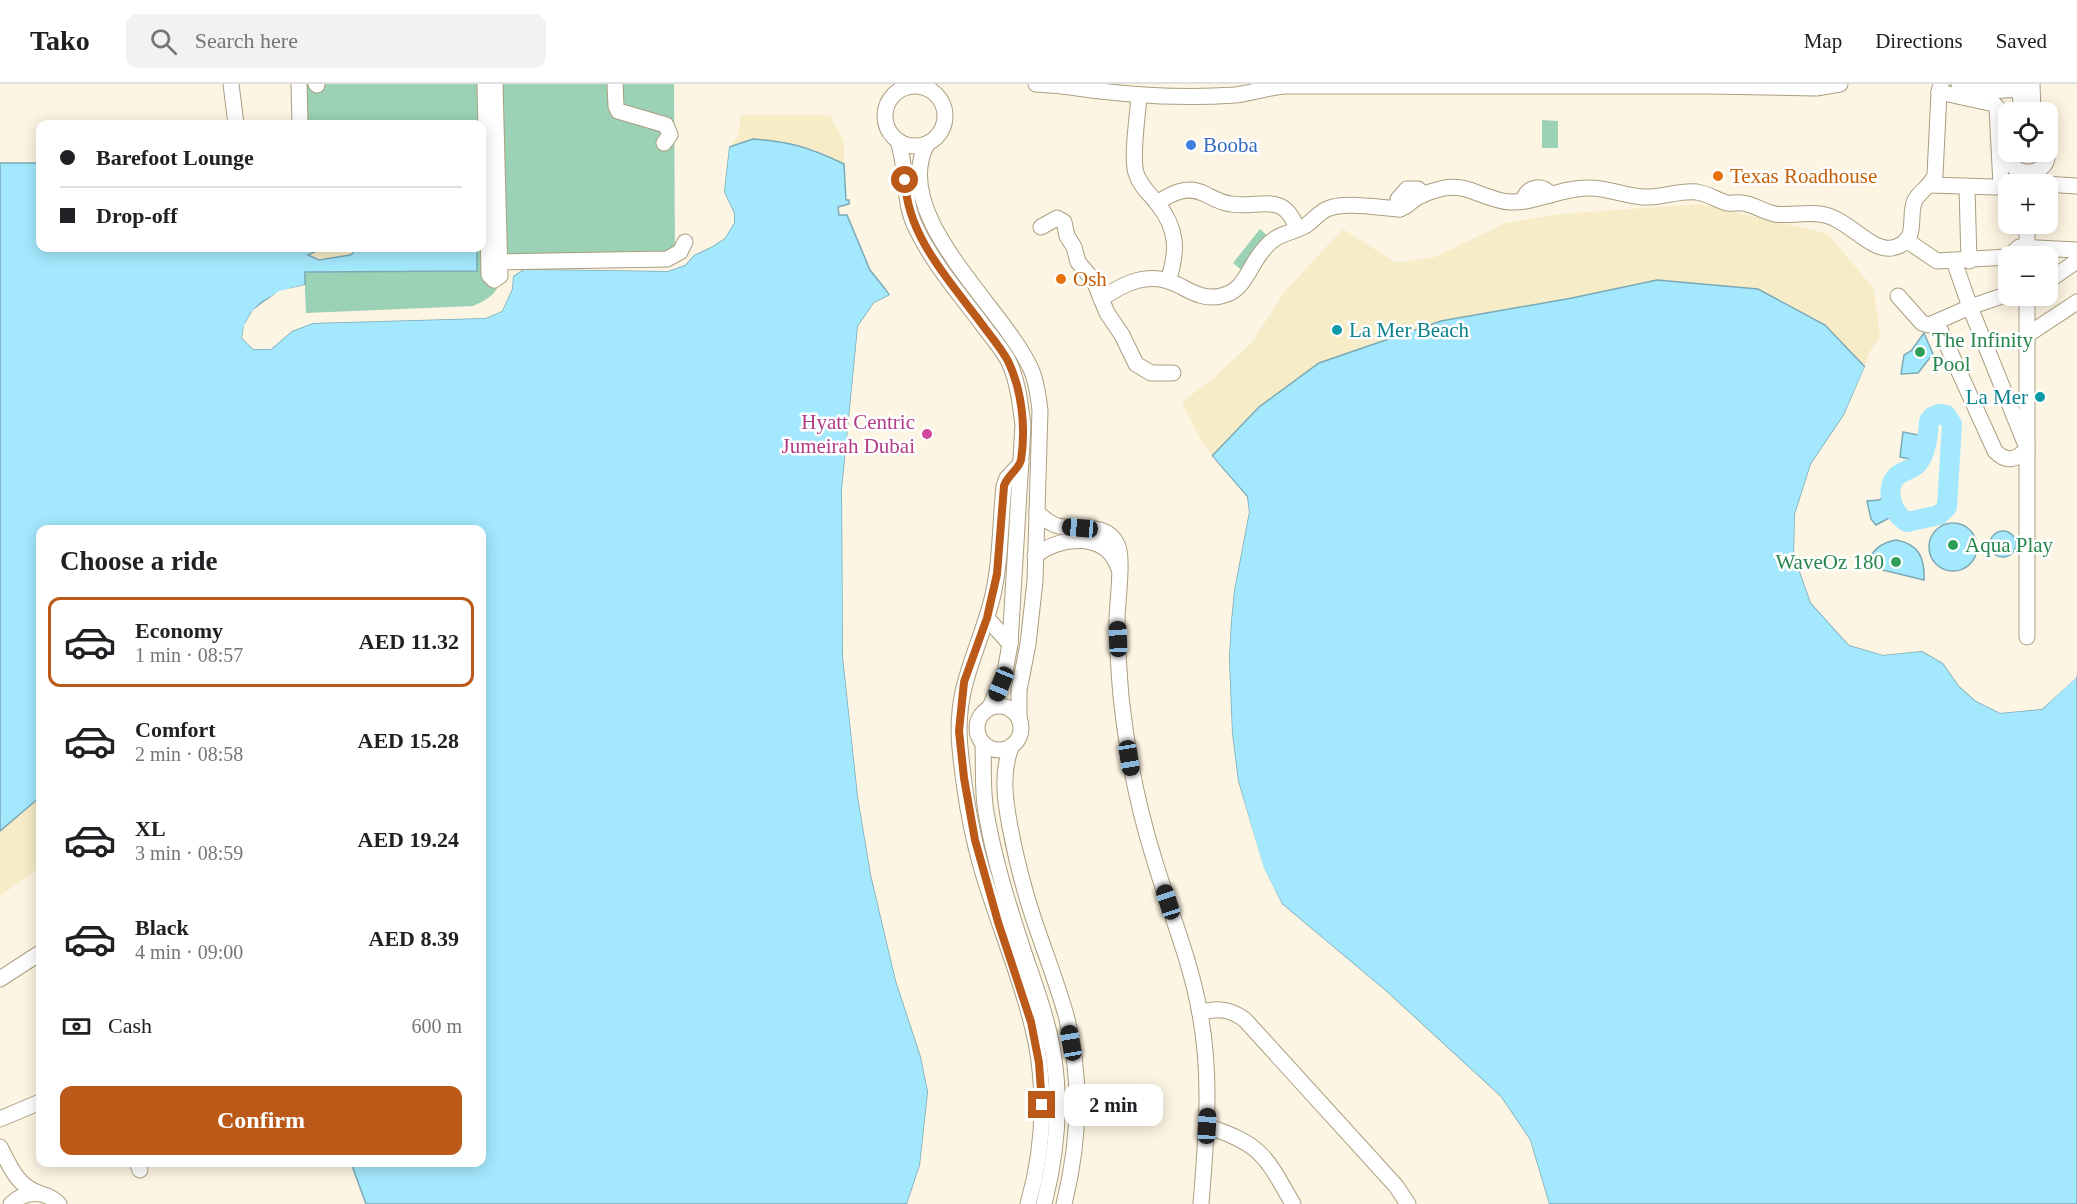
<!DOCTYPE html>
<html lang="en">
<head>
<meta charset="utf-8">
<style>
  :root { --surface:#fff; --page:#f2f2f2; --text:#202124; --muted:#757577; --line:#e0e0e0; --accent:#ba5918 }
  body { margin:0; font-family:Georgia,serif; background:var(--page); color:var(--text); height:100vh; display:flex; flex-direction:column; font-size:22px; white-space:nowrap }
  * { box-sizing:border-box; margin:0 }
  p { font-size:20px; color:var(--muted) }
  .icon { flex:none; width:33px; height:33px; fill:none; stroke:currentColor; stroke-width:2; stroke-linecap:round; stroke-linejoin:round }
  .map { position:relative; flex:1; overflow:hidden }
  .panel { position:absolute; left:36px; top:441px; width:450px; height:642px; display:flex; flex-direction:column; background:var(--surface); border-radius:12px; box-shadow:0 3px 15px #0003 }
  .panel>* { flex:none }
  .guide { position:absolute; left:36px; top:36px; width:450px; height:132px; border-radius:12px; box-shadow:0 3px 15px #0003; display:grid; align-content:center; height:132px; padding:0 24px; background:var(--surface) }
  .fabs { position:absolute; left:1998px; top:18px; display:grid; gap:12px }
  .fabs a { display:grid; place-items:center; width:60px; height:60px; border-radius:12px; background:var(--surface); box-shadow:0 3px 15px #0003; font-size:30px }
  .end { position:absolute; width:27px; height:27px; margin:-14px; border:8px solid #ba5918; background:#fff; box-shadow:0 0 0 3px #fff }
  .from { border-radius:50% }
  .bubble { position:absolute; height:42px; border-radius:12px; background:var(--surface); box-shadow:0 3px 15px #0003; font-size:20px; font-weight:800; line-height:42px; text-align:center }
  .car { position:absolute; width:18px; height:36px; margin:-18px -9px; border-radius:8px; box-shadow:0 0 4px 2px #0007; background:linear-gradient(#222 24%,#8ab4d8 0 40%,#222 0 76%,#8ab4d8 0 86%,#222 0) }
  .guide b { display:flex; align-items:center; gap:21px; height:57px; font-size:22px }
  .guide b+b { border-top:2px solid var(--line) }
  .guide i { width:15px; height:15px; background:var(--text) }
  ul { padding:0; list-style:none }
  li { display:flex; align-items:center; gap:18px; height:90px; margin:0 12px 9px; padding:0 12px; border:3px solid transparent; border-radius:12px }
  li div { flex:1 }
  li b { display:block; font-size:22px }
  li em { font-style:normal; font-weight:800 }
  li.selected { border-color:var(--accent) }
  li>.icon { width:54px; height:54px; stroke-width:1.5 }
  h2 { padding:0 24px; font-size:27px; line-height:72px }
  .pay { display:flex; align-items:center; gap:15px; height:66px; padding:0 24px; font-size:22px }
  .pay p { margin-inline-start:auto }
  .primary-button { display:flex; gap:12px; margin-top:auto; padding:12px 24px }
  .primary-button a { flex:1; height:69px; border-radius:12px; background:var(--accent); color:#fff; font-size:24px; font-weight:800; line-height:69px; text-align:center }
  header { display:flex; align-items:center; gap:36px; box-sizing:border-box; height:84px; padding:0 30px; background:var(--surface); border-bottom:2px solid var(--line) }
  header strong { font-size:28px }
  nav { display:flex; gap:33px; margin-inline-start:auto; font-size:21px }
  .search { width:420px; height:54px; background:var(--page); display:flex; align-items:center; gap:15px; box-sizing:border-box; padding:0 21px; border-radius:12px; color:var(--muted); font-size:22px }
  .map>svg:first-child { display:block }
  .green { fill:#9bd1b5 }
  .sand { fill:#f6ecc7 }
  .water { fill:#a4e8fd; stroke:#7ba9b5; stroke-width:1.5 }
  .pier { fill:#fdf5e3 }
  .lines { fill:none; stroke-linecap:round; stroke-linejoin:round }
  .river { stroke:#a4e8fd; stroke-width:20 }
  .minor-casing { stroke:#ab9e81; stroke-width:17 }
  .minor { stroke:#fff; stroke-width:15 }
  .route { stroke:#ba5918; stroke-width:8 }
  .shop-dot { fill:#3f7fe0; stroke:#fff; stroke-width:2 }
  .food-dot { fill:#e8710a; stroke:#fff; stroke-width:2 }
  .culture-dot { fill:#0f9aa8; stroke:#fff; stroke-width:2 }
  .leisure-dot { fill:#2e9e5b; stroke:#fff; stroke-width:2 }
  .hotel-dot { fill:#d1479c; stroke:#fff; stroke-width:2 }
  .labels { text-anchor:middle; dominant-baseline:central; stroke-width:5; stroke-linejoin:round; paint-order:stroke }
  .shop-label { font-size:21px; fill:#366cbe; stroke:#fff; text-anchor:start }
  .food-label { font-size:21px; fill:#c56008; stroke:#fff; text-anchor:start }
  .culture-label { font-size:21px; fill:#0d838f; stroke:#fff; text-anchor:start }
  .leisure-label { font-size:21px; fill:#27864d; stroke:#fff; text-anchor:start }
  .hotel-label { font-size:21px; fill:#b23c85; stroke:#fff; text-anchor:end }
</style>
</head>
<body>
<header>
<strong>Tako</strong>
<div class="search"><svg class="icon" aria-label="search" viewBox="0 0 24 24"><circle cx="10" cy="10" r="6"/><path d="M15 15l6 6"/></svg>Search here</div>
<nav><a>Map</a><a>Directions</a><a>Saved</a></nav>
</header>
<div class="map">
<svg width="2077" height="1120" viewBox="0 0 2077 1120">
  <rect width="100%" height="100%" fill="#fdf5e3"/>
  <g class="green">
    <path d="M 303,0 L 674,0 L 675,172 L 506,176 C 501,201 498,212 473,222 L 306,229 L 304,188 L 477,187 L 477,164 L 482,164 L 482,40 L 303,40 Z"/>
    <path d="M 1542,36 L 1558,37 L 1558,64 L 1542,64 Z"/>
    <path d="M 1260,145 L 1271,155 L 1246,190 L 1233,179 Z"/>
  </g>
  <g class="sand">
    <path d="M 741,31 L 830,31 L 844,57 L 844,80 L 813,65 L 785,58 L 729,63 L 738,53 Z"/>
    <path d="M 1699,120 L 1828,150 L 1874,205 L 1880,252 L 1869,269 L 1865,283 L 1825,241 L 1657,196 L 1572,214 L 1441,237 L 1319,279 L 1259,323 L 1213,373 L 1200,354 L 1182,318 L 1214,294 L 1252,258 L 1286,206 L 1343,145 L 1396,179 L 1435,173 L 1505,139 L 1560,130 Z"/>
    <path d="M 323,164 L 354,164 L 353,170 L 350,171 C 334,173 323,178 307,171 Z"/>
    <path d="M 40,713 L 40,783 L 0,812 L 0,747 Z"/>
  </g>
  <g class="water">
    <path d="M 753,55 C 791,58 809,63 844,80 L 846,116 L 849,116 L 849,120 L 838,123 L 839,131 L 847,131 L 870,186 L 890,211 L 874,219 L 858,242 L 842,405 L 843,573 L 858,713 L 871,791 L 896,897 L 921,973 L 928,1008 L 920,1081 L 907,1120 L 366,1120 L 351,1079 L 482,1078 L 482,446 L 40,446 L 40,713 L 0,747 L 0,79 L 40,79 L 40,164 L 323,164 L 308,171 L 319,176 L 350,171 L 353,169 L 354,164 L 477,164 L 477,187 L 305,188 L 305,201 C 275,208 245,220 242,254 L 253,265 L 271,265 L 292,247 L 313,239 L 486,234 L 502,227 L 512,205 L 513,192 L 524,185 L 668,187 L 685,181 L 694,171 L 713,162 L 725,154 L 734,139 L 734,129 L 724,108 L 729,63 Z"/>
    <path d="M 1657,196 L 1758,205 L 1825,241 L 1865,283 L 1844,331 L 1811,380 L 1795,430 L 1794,471 L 1811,519 L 1849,561 L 1883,571 L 1922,567 L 1943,579 L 1959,602 L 1976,617 L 2000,629 L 2042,625 L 2077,592 L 2077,1120 L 1549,1120 L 1530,1056 L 1501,1013 L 1387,908 L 1282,820 L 1263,784 L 1238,697 L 1232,649 L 1229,574 L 1231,538 L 1234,507 L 1249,428 L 1247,412 L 1212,372 L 1259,323 L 1319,279 L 1441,237 L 1572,214 Z"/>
    <path d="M 1924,249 L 1933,270 L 1918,289 L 1901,290 L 1904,271 L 1911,267 Z"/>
    <path d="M 1903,348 L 1919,351 L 1916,369 L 1909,375 L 1900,373 Z"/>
    <path d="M 1891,408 C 1892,418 1893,428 1901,434 L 1889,434 L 1876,441 L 1871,435 L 1867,417 L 1879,416 Z"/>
    <circle cx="1953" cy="463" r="24"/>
    <circle cx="2003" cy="460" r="13"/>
    <path d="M 1896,456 C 1919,460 1925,474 1924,496 L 1866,482 C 1872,466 1880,459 1896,456 Z"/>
  </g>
  <g class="pier">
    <path d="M 733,59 L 729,63 L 724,108 L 734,129 L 734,139 L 725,154 L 713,162 L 694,171 L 685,181 L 668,187 L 524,185 L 513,192 L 512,205 L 502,227 L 486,234 L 313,239 L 292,247 L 271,265 L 253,265 L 242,254 L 244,241 L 253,226 L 279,207 L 305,201 L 305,204 L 280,210 L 255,228 L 246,242 L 245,253 L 254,262 L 270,262 L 290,244 L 313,236 L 485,231 L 499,225 L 509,204 L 511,191 L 523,182 L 668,184 L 683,179 L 692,168 L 712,160 L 723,152 L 731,138 L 731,129 L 721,109 L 727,62 Z"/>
    <path d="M 880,195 L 893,211 L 876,221 L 861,243 L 845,405 L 846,573 L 861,713 L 874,790 L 899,896 L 924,972 L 931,1008 L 923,1081 L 910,1120 L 907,1120 L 920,1081 L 928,1008 L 921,973 L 896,897 L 871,791 L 858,713 L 843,573 L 842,405 L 858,242 L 874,219 L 890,211 Z"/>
    <path d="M 1866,280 L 1867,284 L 1846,332 L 1814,381 L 1798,431 L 1797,470 L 1814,518 L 1851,558 L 1883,568 L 1923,564 L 1945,577 L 1962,600 L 1978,614 L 2001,625 L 2041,622 L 2077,589 L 2076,594 L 2042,625 L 2000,629 L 1976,617 L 1959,602 L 1943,579 L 1922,567 L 1883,571 L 1849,561 L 1811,519 L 1794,471 L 1795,430 L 1811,380 L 1844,331 Z"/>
    <path d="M 1210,370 L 1247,413 L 1249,428 L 1234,507 L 1231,538 L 1229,574 L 1232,649 L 1238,697 L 1264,784 L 1282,820 L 1387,908 L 1501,1013 L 1530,1056 L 1549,1120 L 1546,1120 L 1528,1057 L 1498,1015 L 1385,910 L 1280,822 L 1261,785 L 1236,697 L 1229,649 L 1226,574 L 1228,538 L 1231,507 L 1246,428 L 1244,414 L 1210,375 Z"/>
  </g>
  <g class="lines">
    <path class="river" d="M 1939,330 L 1946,331 L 1952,340 L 1947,423 L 1939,431 L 1907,438 C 1893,431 1884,406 1896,393 C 1902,386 1914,386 1919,378 C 1927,367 1928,350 1929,337 L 1932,333 Z"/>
    <defs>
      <g id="minor">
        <path d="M 231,0 L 236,40"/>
        <path d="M 299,0 L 300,40"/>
        <path d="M 316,0 L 317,1"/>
        <path d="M 485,0 L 489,191 L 494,196 L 500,192 L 495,0"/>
        <path d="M 615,0 L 616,22 L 618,27 L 666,41 L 670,51 L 664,59"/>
        <path d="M 1036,0 L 1063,2 L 1063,0"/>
        <path d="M 1959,0 L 1991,7 L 2020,5"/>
        <path d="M 2019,0 L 2022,28"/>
        <path d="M 2032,0 L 2033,28"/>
        <circle cx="915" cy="32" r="30"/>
        <path d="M 1063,2 C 1121,11 1177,15 1235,11 C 1252,9 1268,3 1286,2 L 1709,2 L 1816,4 L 1840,0"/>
        <path d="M 1939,8 L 1994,20 L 1997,23 L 2001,101"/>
        <path d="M 1139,11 C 1138,32 1131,71 1136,89 C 1140,102 1149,109 1157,119 C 1178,145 1178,167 1168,197"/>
        <path d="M 898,57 C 908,87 902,118 917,146 C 934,181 962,213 985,244 C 993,255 1003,266 1009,278 C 1018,298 1020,319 1023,341 L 1010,560 L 1005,588 L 990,623"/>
        <path d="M 927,60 C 889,131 1003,223 1031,285 C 1037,298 1038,312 1040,326 L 1035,497 L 1028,560 L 1019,606 L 1019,635"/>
        <path d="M 2008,65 C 2002,94 2051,96 2047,68"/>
        <path d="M 1929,101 L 1995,103 L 2012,98 L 2077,102"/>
        <path d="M 1967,104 L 1969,177"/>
        <path d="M 1523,117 C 1527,103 1541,99 1551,111"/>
        <path d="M 1157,119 C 1172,109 1187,101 1205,110 C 1213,114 1221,119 1231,120 C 1259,125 1284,106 1297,145"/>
        <path d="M 1400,125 L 1398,115 L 1407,105 L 1418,105 L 1423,111"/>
        <path d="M 1041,143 L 1057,134 L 1064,138 L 1067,152 L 1074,163 L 1078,178 L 1094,197 L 1107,229 L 1122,251 L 1136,280 L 1151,289 L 1173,289"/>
        <path d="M 1906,156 L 1937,177 L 2008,173"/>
        <path d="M 2009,172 L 2019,163 L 2077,166"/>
        <path d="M 2027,172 L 2027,140"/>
        <path d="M 491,178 L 667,175 L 680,168 L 685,158"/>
        <path d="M 2048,197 L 2077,177"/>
        <path d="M 1898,212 L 1922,239 L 1929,241 L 1970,223 L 2008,210"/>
        <path d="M 2027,212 L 2027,553"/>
        <path d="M 1101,215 C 1124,199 1150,186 1178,201 C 1192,208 1204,216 1221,212 C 1244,207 1247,187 1260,170 C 1276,148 1285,152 1305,142 C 1313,137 1318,129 1327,125 C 1344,117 1380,124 1400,125 C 1407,123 1411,117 1418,113 C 1426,109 1435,106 1444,104 C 1467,99 1487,117 1510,118 C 1537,119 1562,103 1590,104 C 1608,104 1625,112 1643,113 C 1662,114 1679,106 1697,108 C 1708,110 1717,116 1727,119 C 1732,120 1736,118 1741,119 C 1752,119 1763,128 1775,130 C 1790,132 1805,128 1820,130 C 1847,133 1870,168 1892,164 C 1921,158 1907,133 1915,116 C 1921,106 1931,102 1935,91 L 1939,8 L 1941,0"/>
        <path d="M 1937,239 L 1995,367 C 2006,379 2018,376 2027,364 L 1970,223 L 1954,177"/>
        <path d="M 2027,251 L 2077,218"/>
        <path d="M 1021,379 L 1007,394 L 1004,402 C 1000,440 1001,478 992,515 C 978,570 954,603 960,664 C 964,706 971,749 983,789 C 1000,845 1024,901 1036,958 C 1046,1012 1043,1068 1028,1120"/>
        <path d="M 1037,428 C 1042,433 1048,438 1055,441 C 1076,448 1105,436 1117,460 C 1124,473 1117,519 1117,536 C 1117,562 1119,588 1121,613 C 1127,669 1138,724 1155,778 C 1170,828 1191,878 1200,930 C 1212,993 1206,1056 1201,1120"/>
        <path d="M 1035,472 C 1059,452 1106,447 1118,483"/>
        <path d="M 987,534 L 1010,560"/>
        <circle cx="999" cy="644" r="22"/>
        <path d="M 983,660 C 984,682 982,705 986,728 C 994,776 1009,823 1024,869 C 1036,904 1049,939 1054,975 C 1061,1023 1056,1073 1044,1120"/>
        <path d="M 1011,663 C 1001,690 1005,716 1010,743 C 1016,775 1024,806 1034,836 C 1045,869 1058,901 1067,935 C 1082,996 1079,1060 1064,1120"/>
        <path d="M 0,895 L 40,869"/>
        <path d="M 1200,929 C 1217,923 1231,925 1245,936 L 1396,1102 L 1408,1120"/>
        <path d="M 0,1035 L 40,1018"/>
        <path d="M 1207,1042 C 1262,1061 1265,1071 1293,1120"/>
        <path d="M 0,1063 C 10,1082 17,1102 39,1109"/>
        <path d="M 137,1078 L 140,1086"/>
        <path d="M 11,1120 C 25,1106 45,1106 59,1120"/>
      </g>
    </defs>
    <use href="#minor" class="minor-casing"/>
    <use href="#minor" class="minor"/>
  </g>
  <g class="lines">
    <path class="route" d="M 905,96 C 907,155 954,201 987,247 C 994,256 1002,266 1008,277 C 1022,306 1026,344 1021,376 C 1019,385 1007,392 1004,402 L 997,490 L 987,534 L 964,598 L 959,647 L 964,694 L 975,756 L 998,838 L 1031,938 L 1039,979 L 1042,1021"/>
  </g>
  <circle class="shop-dot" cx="1191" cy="61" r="6"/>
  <g class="food-dot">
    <circle cx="1718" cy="92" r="6"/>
    <circle cx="1061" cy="195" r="6"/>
  </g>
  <g class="culture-dot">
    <circle cx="1337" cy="246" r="6"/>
    <circle cx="2040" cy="313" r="6"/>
  </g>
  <g class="leisure-dot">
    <circle cx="1920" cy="268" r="6"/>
    <circle cx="1953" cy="461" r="6"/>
    <circle cx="1896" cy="478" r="6"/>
  </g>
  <circle class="hotel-dot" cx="927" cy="350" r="6"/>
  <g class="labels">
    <g class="shop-label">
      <text x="1203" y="61">Booba</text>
    </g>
    <g class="food-label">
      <text x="1730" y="92">Texas Roadhouse</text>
      <text x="1073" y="195">Osh</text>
    </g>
    <g class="culture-label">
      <text x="1349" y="246">La Mer Beach</text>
      <text x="2028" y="313" text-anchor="end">La Mer</text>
    </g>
    <g class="leisure-label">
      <text x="1932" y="256">The Infinity<tspan x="1932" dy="24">Pool</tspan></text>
      <text x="1965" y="461">Aqua Play</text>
      <text x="1884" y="478" text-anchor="end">WaveOz 180</text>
    </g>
    <g class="hotel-label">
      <text x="915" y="338">Hyatt Centric<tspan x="915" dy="24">Jumeirah Dubai</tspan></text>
    </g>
  </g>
</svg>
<div class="fabs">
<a><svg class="icon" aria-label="locate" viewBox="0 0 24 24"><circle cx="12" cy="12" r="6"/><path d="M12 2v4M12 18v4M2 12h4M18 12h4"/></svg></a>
<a>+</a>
<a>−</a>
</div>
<i class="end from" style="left:905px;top:96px"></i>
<i class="end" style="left:1042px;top:1021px"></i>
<div class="bubble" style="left:1064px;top:1000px;width:99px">2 min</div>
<i class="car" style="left:1080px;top:444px;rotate:275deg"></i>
<i class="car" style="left:1118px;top:555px;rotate:358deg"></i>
<i class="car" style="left:1001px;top:600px;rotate:202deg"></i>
<i class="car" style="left:1129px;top:674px;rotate:171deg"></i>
<i class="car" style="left:1168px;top:818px;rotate:342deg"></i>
<i class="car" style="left:1071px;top:959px;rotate:350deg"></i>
<i class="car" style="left:1207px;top:1042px;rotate:3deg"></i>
<div class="guide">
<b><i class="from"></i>Barefoot Lounge</b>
<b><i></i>Drop-off</b>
</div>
<section class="panel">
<h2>Choose a ride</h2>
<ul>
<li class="selected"><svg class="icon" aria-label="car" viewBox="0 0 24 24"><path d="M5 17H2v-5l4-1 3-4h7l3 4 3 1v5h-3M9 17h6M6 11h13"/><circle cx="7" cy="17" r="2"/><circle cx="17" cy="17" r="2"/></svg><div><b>Economy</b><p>1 min · 08:57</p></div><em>AED 11.32</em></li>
<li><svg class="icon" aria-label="car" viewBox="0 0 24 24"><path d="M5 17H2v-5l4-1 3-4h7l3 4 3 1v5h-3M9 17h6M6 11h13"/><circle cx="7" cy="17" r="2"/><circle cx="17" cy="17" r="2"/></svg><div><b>Comfort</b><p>2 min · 08:58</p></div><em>AED 15.28</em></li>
<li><svg class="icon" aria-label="car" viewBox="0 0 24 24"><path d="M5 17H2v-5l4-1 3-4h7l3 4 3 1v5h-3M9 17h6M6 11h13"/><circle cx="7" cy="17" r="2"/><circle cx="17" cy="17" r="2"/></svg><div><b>XL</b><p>3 min · 08:59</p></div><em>AED 19.24</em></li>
<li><svg class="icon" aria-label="car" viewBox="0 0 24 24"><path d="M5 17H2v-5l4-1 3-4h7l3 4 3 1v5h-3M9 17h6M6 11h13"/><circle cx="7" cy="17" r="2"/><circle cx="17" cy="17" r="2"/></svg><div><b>Black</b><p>4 min · 09:00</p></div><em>AED 8.39</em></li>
</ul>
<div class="pay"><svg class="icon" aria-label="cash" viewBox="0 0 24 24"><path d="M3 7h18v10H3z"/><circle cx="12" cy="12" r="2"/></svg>Cash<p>600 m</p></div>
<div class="primary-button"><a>Confirm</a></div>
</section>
</div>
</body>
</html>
